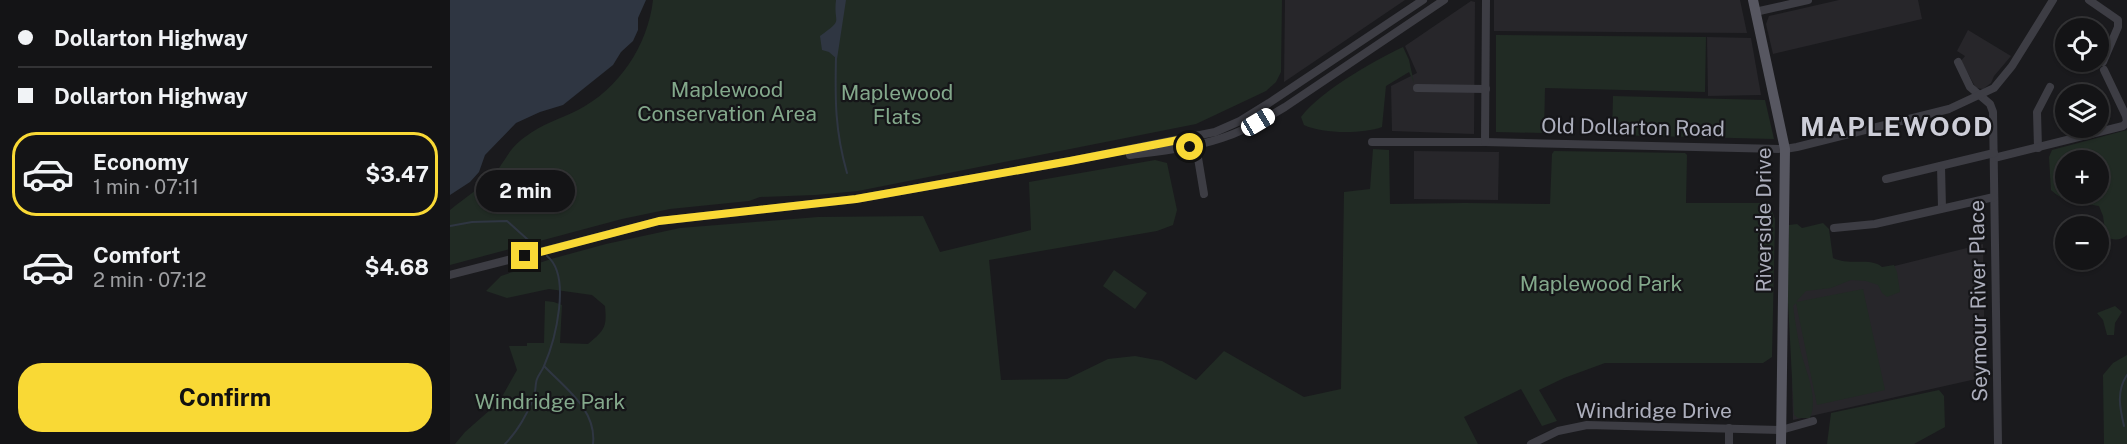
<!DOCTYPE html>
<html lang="en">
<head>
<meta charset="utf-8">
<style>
  :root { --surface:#141416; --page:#212123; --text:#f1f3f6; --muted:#9d9ea1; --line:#333335; --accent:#f9d935 }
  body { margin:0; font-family:"Public Sans",sans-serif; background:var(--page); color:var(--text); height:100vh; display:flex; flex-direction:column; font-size:22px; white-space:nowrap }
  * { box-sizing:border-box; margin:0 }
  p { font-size:20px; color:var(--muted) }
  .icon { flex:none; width:33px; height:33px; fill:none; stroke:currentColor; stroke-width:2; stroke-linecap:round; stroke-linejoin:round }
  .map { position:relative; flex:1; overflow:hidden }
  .details { display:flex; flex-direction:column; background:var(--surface); width:450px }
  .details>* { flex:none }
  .hud { display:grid; align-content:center; height:132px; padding:0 18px; background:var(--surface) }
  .tools { position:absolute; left:1605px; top:18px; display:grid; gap:12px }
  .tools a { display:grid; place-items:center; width:54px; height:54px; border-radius:50%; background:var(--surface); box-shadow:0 2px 4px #0004,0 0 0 2px var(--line); font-size:30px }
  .end { position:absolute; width:27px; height:27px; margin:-14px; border:8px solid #f9d935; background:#111; box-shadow:0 0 0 3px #111 }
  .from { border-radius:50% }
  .bubble { position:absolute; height:42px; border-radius:21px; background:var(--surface); box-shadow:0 2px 4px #0004,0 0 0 2px var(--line); font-size:20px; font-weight:700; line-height:42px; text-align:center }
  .car { position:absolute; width:18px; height:36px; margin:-18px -9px; border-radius:8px; box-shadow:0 0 4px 2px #0007; background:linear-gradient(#fff 24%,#345 0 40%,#fff 0 76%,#345 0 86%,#fff 0) }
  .hud b { display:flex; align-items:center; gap:21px; height:57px; font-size:22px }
  .hud b+b { border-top:2px solid var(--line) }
  .hud i { width:15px; height:15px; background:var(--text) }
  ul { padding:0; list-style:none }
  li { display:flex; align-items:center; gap:18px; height:84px; margin:0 12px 9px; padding:0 6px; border:3px solid transparent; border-radius:24px }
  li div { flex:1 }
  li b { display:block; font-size:22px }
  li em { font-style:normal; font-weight:700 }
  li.current { border-color:var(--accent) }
  li>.icon { width:54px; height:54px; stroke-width:1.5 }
  .action { display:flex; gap:12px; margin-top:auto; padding:12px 18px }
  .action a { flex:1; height:69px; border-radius:24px; background:var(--accent); color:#111; font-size:24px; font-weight:700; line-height:69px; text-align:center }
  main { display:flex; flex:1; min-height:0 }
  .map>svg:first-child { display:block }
  .built { fill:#27262a }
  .green { fill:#212b24; fill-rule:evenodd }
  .water { fill:#2f3642 }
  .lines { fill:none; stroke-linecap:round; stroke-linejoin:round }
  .stream { stroke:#2f3642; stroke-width:2 }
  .minor { stroke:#3d3d44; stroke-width:8 }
  .major { stroke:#575761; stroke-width:10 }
  .route { stroke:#f9d935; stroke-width:8 }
  .labels { text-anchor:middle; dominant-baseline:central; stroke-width:4.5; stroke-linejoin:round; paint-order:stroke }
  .park-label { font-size:21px; fill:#83a88b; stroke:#151518 }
  .street-label { font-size:21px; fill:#acaebc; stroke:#151518 }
  .district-label { font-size:27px; font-weight:bold; letter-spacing:1.5px; fill:#cdced8; stroke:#151518 }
</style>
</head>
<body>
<main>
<section class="details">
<div class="hud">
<b><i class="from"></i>Dollarton Highway</b>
<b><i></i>Dollarton Highway</b>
</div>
<ul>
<li class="current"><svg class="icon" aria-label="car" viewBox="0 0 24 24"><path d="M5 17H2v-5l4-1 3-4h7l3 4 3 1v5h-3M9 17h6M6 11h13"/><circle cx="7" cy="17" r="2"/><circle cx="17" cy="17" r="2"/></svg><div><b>Economy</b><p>1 min · 07:11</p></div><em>$3.47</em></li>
<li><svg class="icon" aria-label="car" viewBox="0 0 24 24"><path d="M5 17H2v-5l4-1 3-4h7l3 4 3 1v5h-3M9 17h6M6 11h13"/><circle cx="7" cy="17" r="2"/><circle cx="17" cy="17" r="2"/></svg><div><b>Comfort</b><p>2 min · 07:12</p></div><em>$4.68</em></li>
</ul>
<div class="action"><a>Confirm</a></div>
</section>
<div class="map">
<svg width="1677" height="444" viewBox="0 0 1677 444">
  <rect width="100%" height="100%" fill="#1a1a1d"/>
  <g class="built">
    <path d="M 835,0 L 955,0 L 834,82 Z"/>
    <path d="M 1044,0 L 1290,0 L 1297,33 L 1044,31 Z"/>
    <path d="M 1389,0 L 1468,0 L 1472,19 L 1323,54 L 1316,24 L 1319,16 Z"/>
    <path d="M 1021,1 L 1025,2 L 1024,134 L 942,131 L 941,86 L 967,73 L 955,46 Z"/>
    <path d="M 1518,30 L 1561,56 L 1544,76 L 1541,83 L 1533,89 L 1526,88 L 1511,61 L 1515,56 L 1507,51 Z"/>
    <path d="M 1257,37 L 1301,38 L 1311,95 L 1258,96 Z"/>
    <path d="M 964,151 L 1049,152 L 1048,200 L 964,199 Z"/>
    <path d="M 1533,244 L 1535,377 L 1343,420 L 1340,292 Z"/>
  </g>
  <g class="green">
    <path d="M 203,0 L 832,0 L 831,72 L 826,82 L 816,91 L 746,124 L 408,191 L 365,195 L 310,197 L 299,201 L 220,209 L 172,219 L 0,265 L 0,210 C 16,197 36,184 49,168 C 58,155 62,146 75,137 C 92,124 110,119 128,110 C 169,89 198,45 203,0 Z"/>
    <path d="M 1046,35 L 1256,37 L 1255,92 L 1095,88 L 1094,133 L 1046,132 Z"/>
    <path d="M 953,47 L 959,60 L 964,83 L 959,72 L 936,86 L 932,127 C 913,134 872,134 854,125 L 851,117 C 871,91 923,61 953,47 Z"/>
    <path d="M 1163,96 L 1315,100 L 1324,139 L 1162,135 Z"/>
    <path d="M 1677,130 L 1677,235 C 1670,241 1663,240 1656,237 L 1653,216 L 1649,206 C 1633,203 1613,202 1601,190 L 1599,157 L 1602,150 ZM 1616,160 L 1648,160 L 1648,194 L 1616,194 Z"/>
    <path d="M 923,149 L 939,150 L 940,204 L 1015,203 L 1100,204 L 1102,154 L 1104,151 L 1235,153 L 1237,155 L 1236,203 L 1316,203 L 1321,208 L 1325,219 L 1322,357 L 1313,363 L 1155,363 L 1114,378 L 1089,390 L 1107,421 L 1092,426 L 1071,389 L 1014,417 L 1028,444 L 5,444 L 15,432 L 49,402 L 67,370 L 59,346 L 77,346 L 77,343 L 94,343 L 95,301 L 104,302 L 112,305 L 110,343 L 138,344 C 155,330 157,327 155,306 L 142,295 L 99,289 L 57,298 L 36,291 L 51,276 L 101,259 L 156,244 L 230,228 L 368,217 L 473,216 L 490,252 L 581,230 L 579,182 L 705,160 L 717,163 L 727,210 L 723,225 L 707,231 L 539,260 L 551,380 L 617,379 L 658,359 L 685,356 L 712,361 L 746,380 L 774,351 L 854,397 L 891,389 L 894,192 L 920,189 Z"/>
    <path d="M 1373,223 L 1379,229 L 1383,258 C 1399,266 1421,257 1432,267 L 1444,265 L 1447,272 L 1450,292 L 1437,297 L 1432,293 L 1428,285 L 1416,281 L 1401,280 L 1381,288 L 1356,291 L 1346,302 L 1413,289 L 1435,390 L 1367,405 L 1346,303 L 1343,306 C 1345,320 1347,334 1350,348 C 1355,371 1369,396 1360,418 L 1348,418 L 1344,415 L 1337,284 L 1339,225 L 1347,224 L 1352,228 Z"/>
    <path d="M 664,270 L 697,293 L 685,309 L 653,286 Z"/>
    <path d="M 1665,306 L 1672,312 L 1665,323 L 1664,335 L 1657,335 L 1653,320 L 1647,313 Z"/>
    <path d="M 1677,355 L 1677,444 L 1654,444 L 1653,375 L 1663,363 Z"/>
    <path d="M 1489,390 L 1494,396 L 1495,427 L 1464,444 L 1377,444 L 1381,413 Z"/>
  </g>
  <g class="water">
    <path d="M 0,0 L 196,0 L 188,18 L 188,30 L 183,41 L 171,52 L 163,65 L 113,105 L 90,112 L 66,123 L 35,155 L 29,172 L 20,182 L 0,195 Z"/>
    <path d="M 386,0 L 396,0 L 387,59 L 379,52 L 372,50 L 370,36 C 395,18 383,25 386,0 Z"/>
  </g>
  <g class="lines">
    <g class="stream">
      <path d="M 386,57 C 385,100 385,131 397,173"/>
      <path d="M 0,226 L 22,222 L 57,221 L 86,247"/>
      <path d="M 94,366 C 115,388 147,410 143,444"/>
      <path d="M 1674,426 C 1670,409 1666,391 1677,375"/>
      <path d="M 55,444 C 67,432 78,413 84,397 C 86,391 85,384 87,379 C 89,374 92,371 94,366 C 105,341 122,276 97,256"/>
    </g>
    <g class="minor">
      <path d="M 1639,0 L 1668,20 L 1668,27 L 1653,62"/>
      <path d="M 1305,12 L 1358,0"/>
      <path d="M 1508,62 L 1520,87 L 1540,104 L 1543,112 L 1548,444"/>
      <path d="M 967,88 L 1036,89"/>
      <path d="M 745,140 L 754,194"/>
      <path d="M 922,142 L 1035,142 L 1335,149 L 1347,147 L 1499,109 L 1544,88 L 1562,66 L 1603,0"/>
      <path d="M 1035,142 L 1036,0"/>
      <path d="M 1588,148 L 1587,112 L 1600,87"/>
      <path d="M 680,155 C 711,151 742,148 772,138 C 794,131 815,119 835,107 L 994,0"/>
      <path d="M 1544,158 L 1673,126 L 1677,122 L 1676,116 L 1654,70"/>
      <path d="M 1491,166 L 1492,208"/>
      <path d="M 1436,179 L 1544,153"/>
      <path d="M 1384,228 L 1425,224 L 1544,197"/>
      <path d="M 0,275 L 209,221 L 406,199 L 620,161 L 765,132 L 790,121 L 819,103 L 973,0"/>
      <path d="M 1081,444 L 1108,431 L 1137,425 L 1331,430 L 1363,421"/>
      <path d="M 1279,444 L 1279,428"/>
    </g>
    <path class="major" d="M 1303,0 L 1335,149 L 1331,444"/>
  </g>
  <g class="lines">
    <path class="route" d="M 75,256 L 209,221 L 406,199 L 620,161 L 744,137 L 746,145 L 740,147"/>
  </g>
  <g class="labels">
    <g class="park-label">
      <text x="277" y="89">Maplewood<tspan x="277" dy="24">Conservation Area</tspan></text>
      <text x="447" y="92">Maplewood<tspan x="447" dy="24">Flats</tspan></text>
      <text x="1151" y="283">Maplewood Park</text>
      <text x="100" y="401">Windridge Park</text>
    </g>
    <g class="street-label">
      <text transform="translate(1183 127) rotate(1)">Old Dollarton Road</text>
      <text transform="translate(1313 220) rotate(-90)">Riverside Drive</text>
      <text transform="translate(1528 301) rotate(-91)">Seymour River Place</text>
      <text x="1204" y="410">Windridge Drive</text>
    </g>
    <g class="district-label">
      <text x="1447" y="126">MAPLEWOOD</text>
    </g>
  </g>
</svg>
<div class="tools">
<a><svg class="icon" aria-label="locate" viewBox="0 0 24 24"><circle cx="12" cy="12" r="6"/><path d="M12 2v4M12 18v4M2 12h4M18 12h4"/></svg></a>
<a><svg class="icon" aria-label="layers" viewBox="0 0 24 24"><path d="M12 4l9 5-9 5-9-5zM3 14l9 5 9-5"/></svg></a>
<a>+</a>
<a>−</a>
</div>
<i class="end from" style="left:740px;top:147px"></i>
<i class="end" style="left:75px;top:256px"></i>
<div class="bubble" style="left:26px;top:170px;width:99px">2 min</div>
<i class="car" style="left:808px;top:122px;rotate:59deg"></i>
</div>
</main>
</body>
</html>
